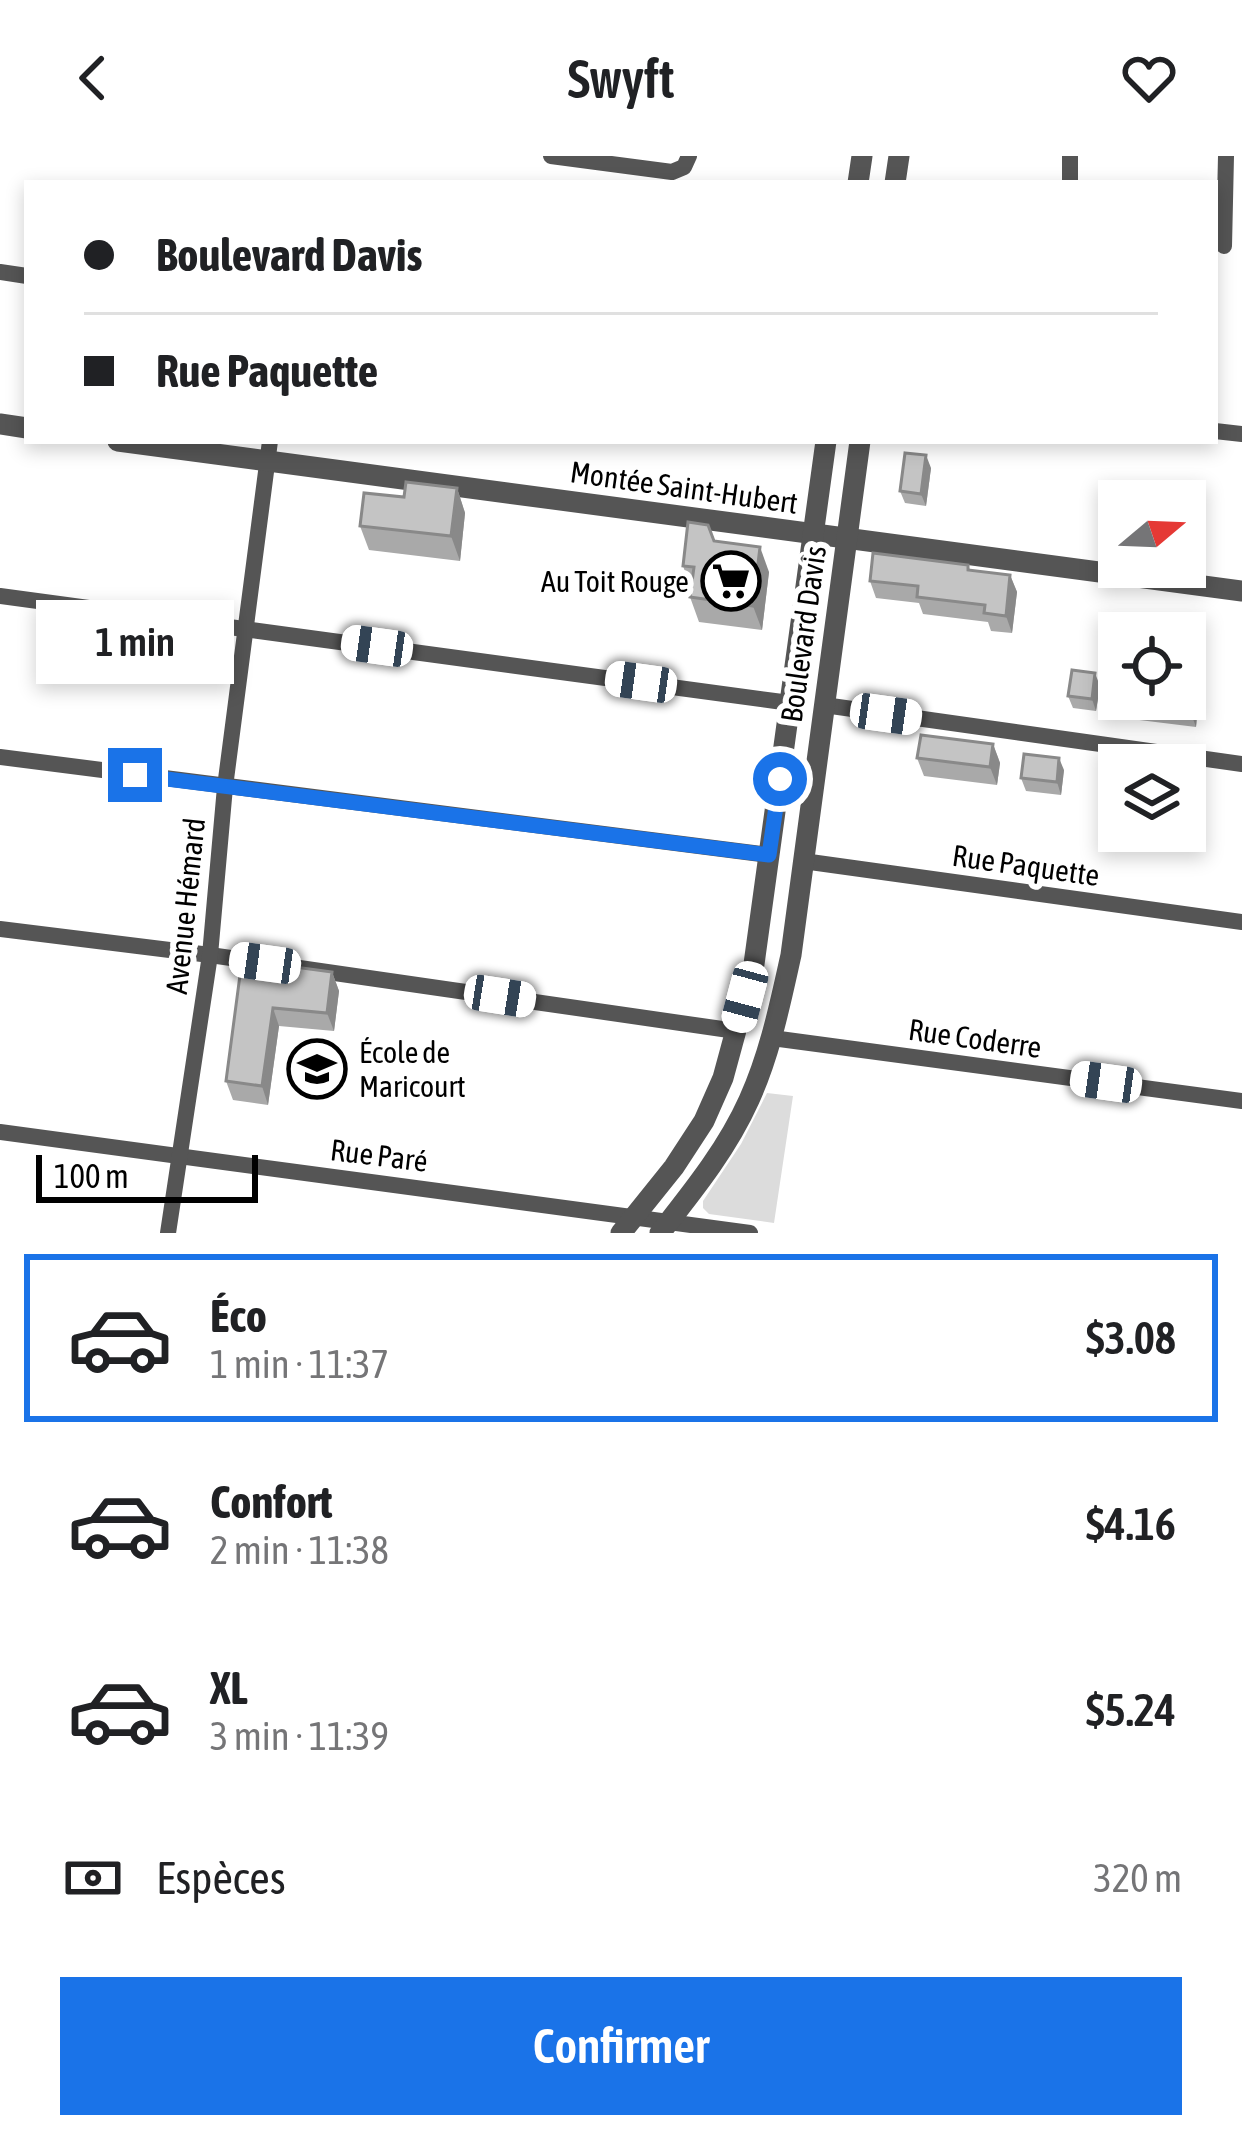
<!DOCTYPE html>
<html lang="fr">
<head>
<meta charset="utf-8">
<style>
  :root { --surface:#fff; --page:#f6f6f6; --text:#202124; --muted:#757577; --line:#e0e0e0; --accent:#1a73e8 }
  body { margin:0; font-family:"Asap Condensed",sans-serif; background:var(--page); color:var(--text); height:100vh; display:flex; flex-direction:column; font-size:45px; white-space:nowrap }
  * { box-sizing:border-box; margin:0 }
  p { font-size:39px; color:var(--muted) }
  .icon { flex:none; width:66px; height:66px; fill:none; stroke:currentColor; stroke-width:2; stroke-linecap:round; stroke-linejoin:round }
  .map { position:relative; height:1077px; overflow:hidden }
  .side { display:flex; flex-direction:column; background:var(--surface); flex:1 }
  .side>* { flex:none }
  .banner { position:absolute; left:24px; top:24px; width:1194px; height:264px; border-radius:0px; box-shadow:0 6px 18px #0003; display:grid; align-content:center; height:264px; padding:0 60px; background:var(--surface) }
  .needle { width:78px; rotate:71deg }
  .fabs { position:absolute; left:1098px; top:324px; display:grid; gap:24px }
  .fabs a { display:grid; place-items:center; width:108px; height:108px; border-radius:0px; background:var(--surface); box-shadow:0 6px 18px #0003; font-size:60px }
  .scale { position:absolute; left:36px; bottom:30px; width:222px; box-sizing:border-box; padding-left:12px; border:6px solid #000; border-top:0; font-size:33px; line-height:42px; white-space:nowrap; color:#000; -webkit-text-stroke:9px #fff; paint-order:stroke }
  .end { position:absolute; width:54px; height:54px; margin:-27px; border:15px solid #1a73e8; background:#fff; box-shadow:0 0 0 6px #fff }
  .from { border-radius:50% }
  .bubble { position:absolute; height:84px; border-radius:0px; background:var(--surface); box-shadow:0 6px 18px #0003; font-size:39px; font-weight:600; line-height:84px; text-align:center }
  .car { position:absolute; width:36px; height:72px; margin:-36px -18px; border-radius:15px; box-shadow:0 0 9px 3px #0007; background:linear-gradient(#fff 24%,#345 0 40%,#fff 0 76%,#345 0 86%,#fff 0) }
  .banner b { display:flex; align-items:center; gap:42px; height:114px; font-size:45px }
  .banner b+b { border-top:3px solid var(--line) }
  .banner i { width:30px; height:30px; background:var(--text) }
  ul { padding:21px 0 0; list-style:none }
  li { display:flex; align-items:center; gap:36px; height:168px; margin:0 24px 18px; padding:0 36px; border:6px solid transparent; border-radius:0px }
  li div { flex:1 }
  li b { display:block; font-size:45px }
  li em { font-style:normal; font-weight:600 }
  li.current { border-color:var(--accent) }
  li>.icon { width:108px; height:108px; stroke-width:1.5 }
  .pay { display:flex; align-items:center; gap:30px; height:132px; padding:0 60px; font-size:45px }
  .pay p { margin-inline-start:auto }
  .primary-button { display:flex; gap:24px; margin-top:auto; padding:24px 60px }
  .primary-button a { flex:1; height:138px; border-radius:0px; background:var(--accent); color:#fff; font-size:48px; font-weight:600; line-height:138px; text-align:center }
  header { display:flex; justify-content:space-between; align-items:center; height:156px; padding:0 60px; background:var(--surface); font-size:54px; font-weight:600 }
  .map>svg:first-child { display:block }
  .green { fill:#dcdcdc }
  .lines { fill:none; stroke-linecap:round; stroke-linejoin:round }
  .minor { stroke:#555; stroke-width:16 }
  .tertiary { stroke:#555; stroke-width:21 }
  .wall { fill:#a9a9a9 }
  .shaded-wall { fill:#898989 }
  .building { fill:#c4c4c4; stroke:#898989; stroke-width:3 }
  .route { stroke:#1a73e8; stroke-width:15 }
  .labels { text-anchor:middle; dominant-baseline:central; stroke-width:12; stroke-linejoin:round; paint-order:stroke }
  .street-label { font-size:30px; fill:#000; stroke:#fff }
  .poi-label { font-size:30px; fill:#000; stroke:#fff; text-anchor:end }
</style>
</head>
<body>
<header><svg class="icon" aria-label="back" viewBox="0 0 24 24"><path d="M15 5l-7 7 7 7"/></svg>Swyft<svg class="icon" aria-label="heart" viewBox="0 0 24 24"><path d="M12 20l-8-8c-3-5 5-10 8-4 3-6 11-1 8 4z"/></svg></header>
<div class="map">
<svg width="1242" height="1077" viewBox="0 0 1242 1077">
  <rect width="100%" height="100%" fill="#fff"/>
  <path class="green" d="M 767,937 L 793,940 L 774,1067 L 709,1058 L 703,1052 L 703,1045 L 741,988 Z"/>
  <g class="lines">
    <g class="minor">
      <path d="M 551,0 L 672,16 L 684,11 L 689,0"/>
      <path d="M 1070,27 L 1070,0"/>
      <path d="M 1224,90 L 1226,0"/>
      <path d="M 0,116 L 27,120"/>
      <path d="M 1215,275 L 1242,278"/>
      <path d="M 0,440 L 790,547"/>
      <path d="M 824,549 L 1242,608"/>
      <path d="M 0,601 L 769,699"/>
      <path d="M 803,705 L 1242,766"/>
      <path d="M 0,773 L 210,799 L 736,875"/>
      <path d="M 772,882 L 1242,945"/>
      <path d="M 0,976 L 750,1077"/>
      <path d="M 168,1077 L 210,799 L 225,631 L 270,285"/>
    </g>
    <g class="tertiary">
      <path d="M 858,27 L 862,0"/>
      <path d="M 895,27 L 899,0"/>
      <path d="M 0,268 L 27,272"/>
      <path d="M 118,285 L 1242,435"/>
      <path d="M 621,1077 L 674,1011 L 704,965 L 723,922 L 754,808 L 826,285"/>
      <path d="M 660,1077 C 693,1035 727,993 749,944 C 770,898 780,848 791,799 L 860,285"/>
    </g>
  </g>
  <g class="wall">
    <path d="M 931,312 L 926,350 L 905,347 L 900,335 Z"/>
    <path d="M 457,332 L 465,357 L 460,405 L 369,394 L 360,370 L 404,341 Z"/>
    <path d="M 714,385 L 769,416 L 762,474 L 699,466 L 690,441 L 691,432 L 683,410 Z"/>
    <path d="M 968,409 L 970,414 L 1010,419 L 1017,436 L 1012,477 L 991,475 L 988,466 L 923,458 L 919,447 L 876,442 L 870,425 Z"/>
    <path d="M 1100,530 L 1096,555 L 1073,552 L 1068,540 Z"/>
    <path d="M 1116,543 L 1198,548 L 1196,571 L 1123,562 Z"/>
    <path d="M 993,588 L 1000,607 L 997,629 L 924,620 L 917,602 Z"/>
    <path d="M 1119,610 L 1119,647 L 1104,645 L 1100,633 Z"/>
    <path d="M 1064,614 L 1061,639 L 1026,635 L 1021,622 Z"/>
    <path d="M 1185,620 L 1203,634 L 1201,659 L 1185,657 Z"/>
    <path d="M 242,804 L 332,816 L 339,835 L 334,875 L 279,870 L 268,949 L 233,944 L 226,925 Z"/>
  </g>
  <g class="shaded-wall">
    <path d="M 926,299 L 931,312 L 926,350 L 921,338 Z"/>
    <path d="M 457,332 L 465,357 L 460,405 L 451,380 Z"/>
    <path d="M 1193,345 L 1198,357 L 1194,390 L 1186,395 L 1185,380 Z"/>
    <path d="M 760,391 L 769,416 L 762,474 L 753,450 Z"/>
    <path d="M 1010,419 L 1017,436 L 1012,477 L 1006,460 Z"/>
    <path d="M 1095,517 L 1100,530 L 1096,555 L 1092,543 Z"/>
    <path d="M 1191,530 L 1198,548 L 1196,571 L 1189,552 Z"/>
    <path d="M 993,588 L 1000,607 L 997,629 L 990,611 Z"/>
    <path d="M 1059,602 L 1064,614 L 1061,639 L 1057,626 Z"/>
    <path d="M 1199,621 L 1203,634 L 1201,659 L 1196,646 Z"/>
    <path d="M 332,816 L 339,835 L 334,875 L 327,857 Z"/>
    <path d="M 273,852 L 279,870 L 268,949 L 262,930 Z"/>
  </g>
  <g class="building">
    <path d="M 905,297 L 926,299 L 921,338 L 900,335 Z"/>
    <path d="M 406,326 L 457,332 L 451,380 L 360,370 L 364,337 L 404,341 Z"/>
    <path d="M 1175,342 L 1193,345 L 1190,377 L 1185,380 L 1185,345 L 1175,345 Z"/>
    <path d="M 688,366 L 708,369 L 714,385 L 760,391 L 753,450 L 690,441 L 694,411 L 683,410 Z"/>
    <path d="M 873,397 L 968,409 L 968,414 L 1010,419 L 1006,460 L 984,457 L 985,449 L 917,441 L 918,430 L 870,425 Z"/>
    <path d="M 1072,514 L 1095,517 L 1092,543 L 1068,540 Z"/>
    <path d="M 1119,521 L 1119,543 L 1185,543 L 1185,529 L 1191,530 L 1189,552 L 1116,543 Z"/>
    <path d="M 921,579 L 993,588 L 990,611 L 917,602 Z"/>
    <path d="M 1024,598 L 1059,602 L 1057,626 L 1021,622 Z"/>
    <path d="M 1103,608 L 1119,610 L 1119,635 L 1100,633 Z"/>
    <path d="M 1185,620 L 1199,621 L 1196,646 L 1185,645 Z"/>
    <path d="M 242,804 L 332,816 L 327,857 L 273,852 L 262,930 L 226,925 Z"/>
  </g>
  <g class="lines">
    <path class="route" d="M 135,619 L 769,699 L 780,623"/>
  </g>
  <defs>
    <symbol id="supermarket-ring" viewBox="-11 -11 22 22"><circle r="9.5" fill="#fff" stroke="#000" stroke-width="1.5"/><path d="M-6-5.5h2.5l.6 2H6L4.5 2H-2.5L-4.4-4H-6ZM-1.5 3.2a1.3 1.3 0 1 0 .1 0ZM3 3.2a1.3 1.3 0 1 0 .1 0Z" fill="#000"/></symbol>
    <symbol id="school-ring" viewBox="-11 -11 22 22"><circle r="9.5" fill="#fff" stroke="#000" stroke-width="1.5"/><path d="M0-5L7-2L0 1L-7-2ZM-4 1L0 2.5L4 1V4Q0 6-4 4Z" fill="#000"/></symbol>
  </defs>
  <g fill-rule="evenodd">
    <use href="#supermarket-ring" x="698" y="392" width="66" height="66"/>
    <use href="#school-ring" x="284" y="880" width="66" height="66"/>
  </g>
  <g class="labels">
    <g class="street-label">
      <text transform="translate(684 331) rotate(8)">Montée Saint-Hubert</text>
      <text transform="translate(803 478) rotate(-82)">Boulevard Davis</text>
      <text transform="translate(1026 709) rotate(8)">Rue Paquette</text>
      <text transform="translate(185 750) rotate(-84)">Avenue Hémard</text>
      <text transform="translate(975 882) rotate(8)">Rue Coderre</text>
      <text transform="translate(379 999) rotate(7)">Rue Paré</text>
    </g>
    <g class="poi-label">
      <text x="689" y="425">Au Toit Rouge</text>
      <text x="359" y="896" text-anchor="start">École de<tspan x="359" dy="34">Maricourt</tspan></text>
    </g>
  </g>
</svg>
<div class="fabs">
<a><svg class="needle" viewBox="-14 -14 28 28"><path d="M0-13l5 13h-10z" fill="#e53935"/><path d="M0 13l5-13h-10z" fill="#757577"/></svg></a>
<a><svg class="icon" aria-label="locate" viewBox="0 0 24 24"><circle cx="12" cy="12" r="6"/><path d="M12 2v4M12 18v4M2 12h4M18 12h4"/></svg></a>
<a><svg class="icon" aria-label="layers" viewBox="0 0 24 24"><path d="M12 4l9 5-9 5-9-5zM3 14l9 5 9-5"/></svg></a>
</div>
<div class="scale">100 m</div>
<i class="end from" style="left:780px;top:623px"></i>
<i class="end" style="left:135px;top:619px"></i>
<div class="bubble" style="left:36px;top:444px;width:198px">1 min</div>
<i class="car" style="left:377px;top:490px;rotate:278deg"></i>
<i class="car" style="left:641px;top:526px;rotate:278deg"></i>
<i class="car" style="left:886px;top:558px;rotate:98deg"></i>
<i class="car" style="left:265px;top:807px;rotate:278deg"></i>
<i class="car" style="left:500px;top:840px;rotate:99deg"></i>
<i class="car" style="left:745px;top:841px;rotate:195deg"></i>
<i class="car" style="left:1106px;top:926px;rotate:278deg"></i>
<div class="banner">
<b><i class="from"></i>Boulevard Davis</b>
<b><i></i>Rue Paquette</b>
</div>
</div>
<section class="side">
<ul>
<li class="current"><svg class="icon" aria-label="car" viewBox="0 0 24 24"><path d="M5 17H2v-5l4-1 3-4h7l3 4 3 1v5h-3M9 17h6M6 11h13"/><circle cx="7" cy="17" r="2"/><circle cx="17" cy="17" r="2"/></svg><div><b>Éco</b><p>1 min · 11:37</p></div><em>$3.08</em></li>
<li><svg class="icon" aria-label="car" viewBox="0 0 24 24"><path d="M5 17H2v-5l4-1 3-4h7l3 4 3 1v5h-3M9 17h6M6 11h13"/><circle cx="7" cy="17" r="2"/><circle cx="17" cy="17" r="2"/></svg><div><b>Confort</b><p>2 min · 11:38</p></div><em>$4.16</em></li>
<li><svg class="icon" aria-label="car" viewBox="0 0 24 24"><path d="M5 17H2v-5l4-1 3-4h7l3 4 3 1v5h-3M9 17h6M6 11h13"/><circle cx="7" cy="17" r="2"/><circle cx="17" cy="17" r="2"/></svg><div><b>XL</b><p>3 min · 11:39</p></div><em>$5.24</em></li>
</ul>
<div class="pay"><svg class="icon" aria-label="cash" viewBox="0 0 24 24"><path d="M3 7h18v10H3z"/><circle cx="12" cy="12" r="2"/></svg>Espèces<p>320 m</p></div>
<div class="primary-button"><a>Confirmer</a></div>
</section>
</body>
</html>
